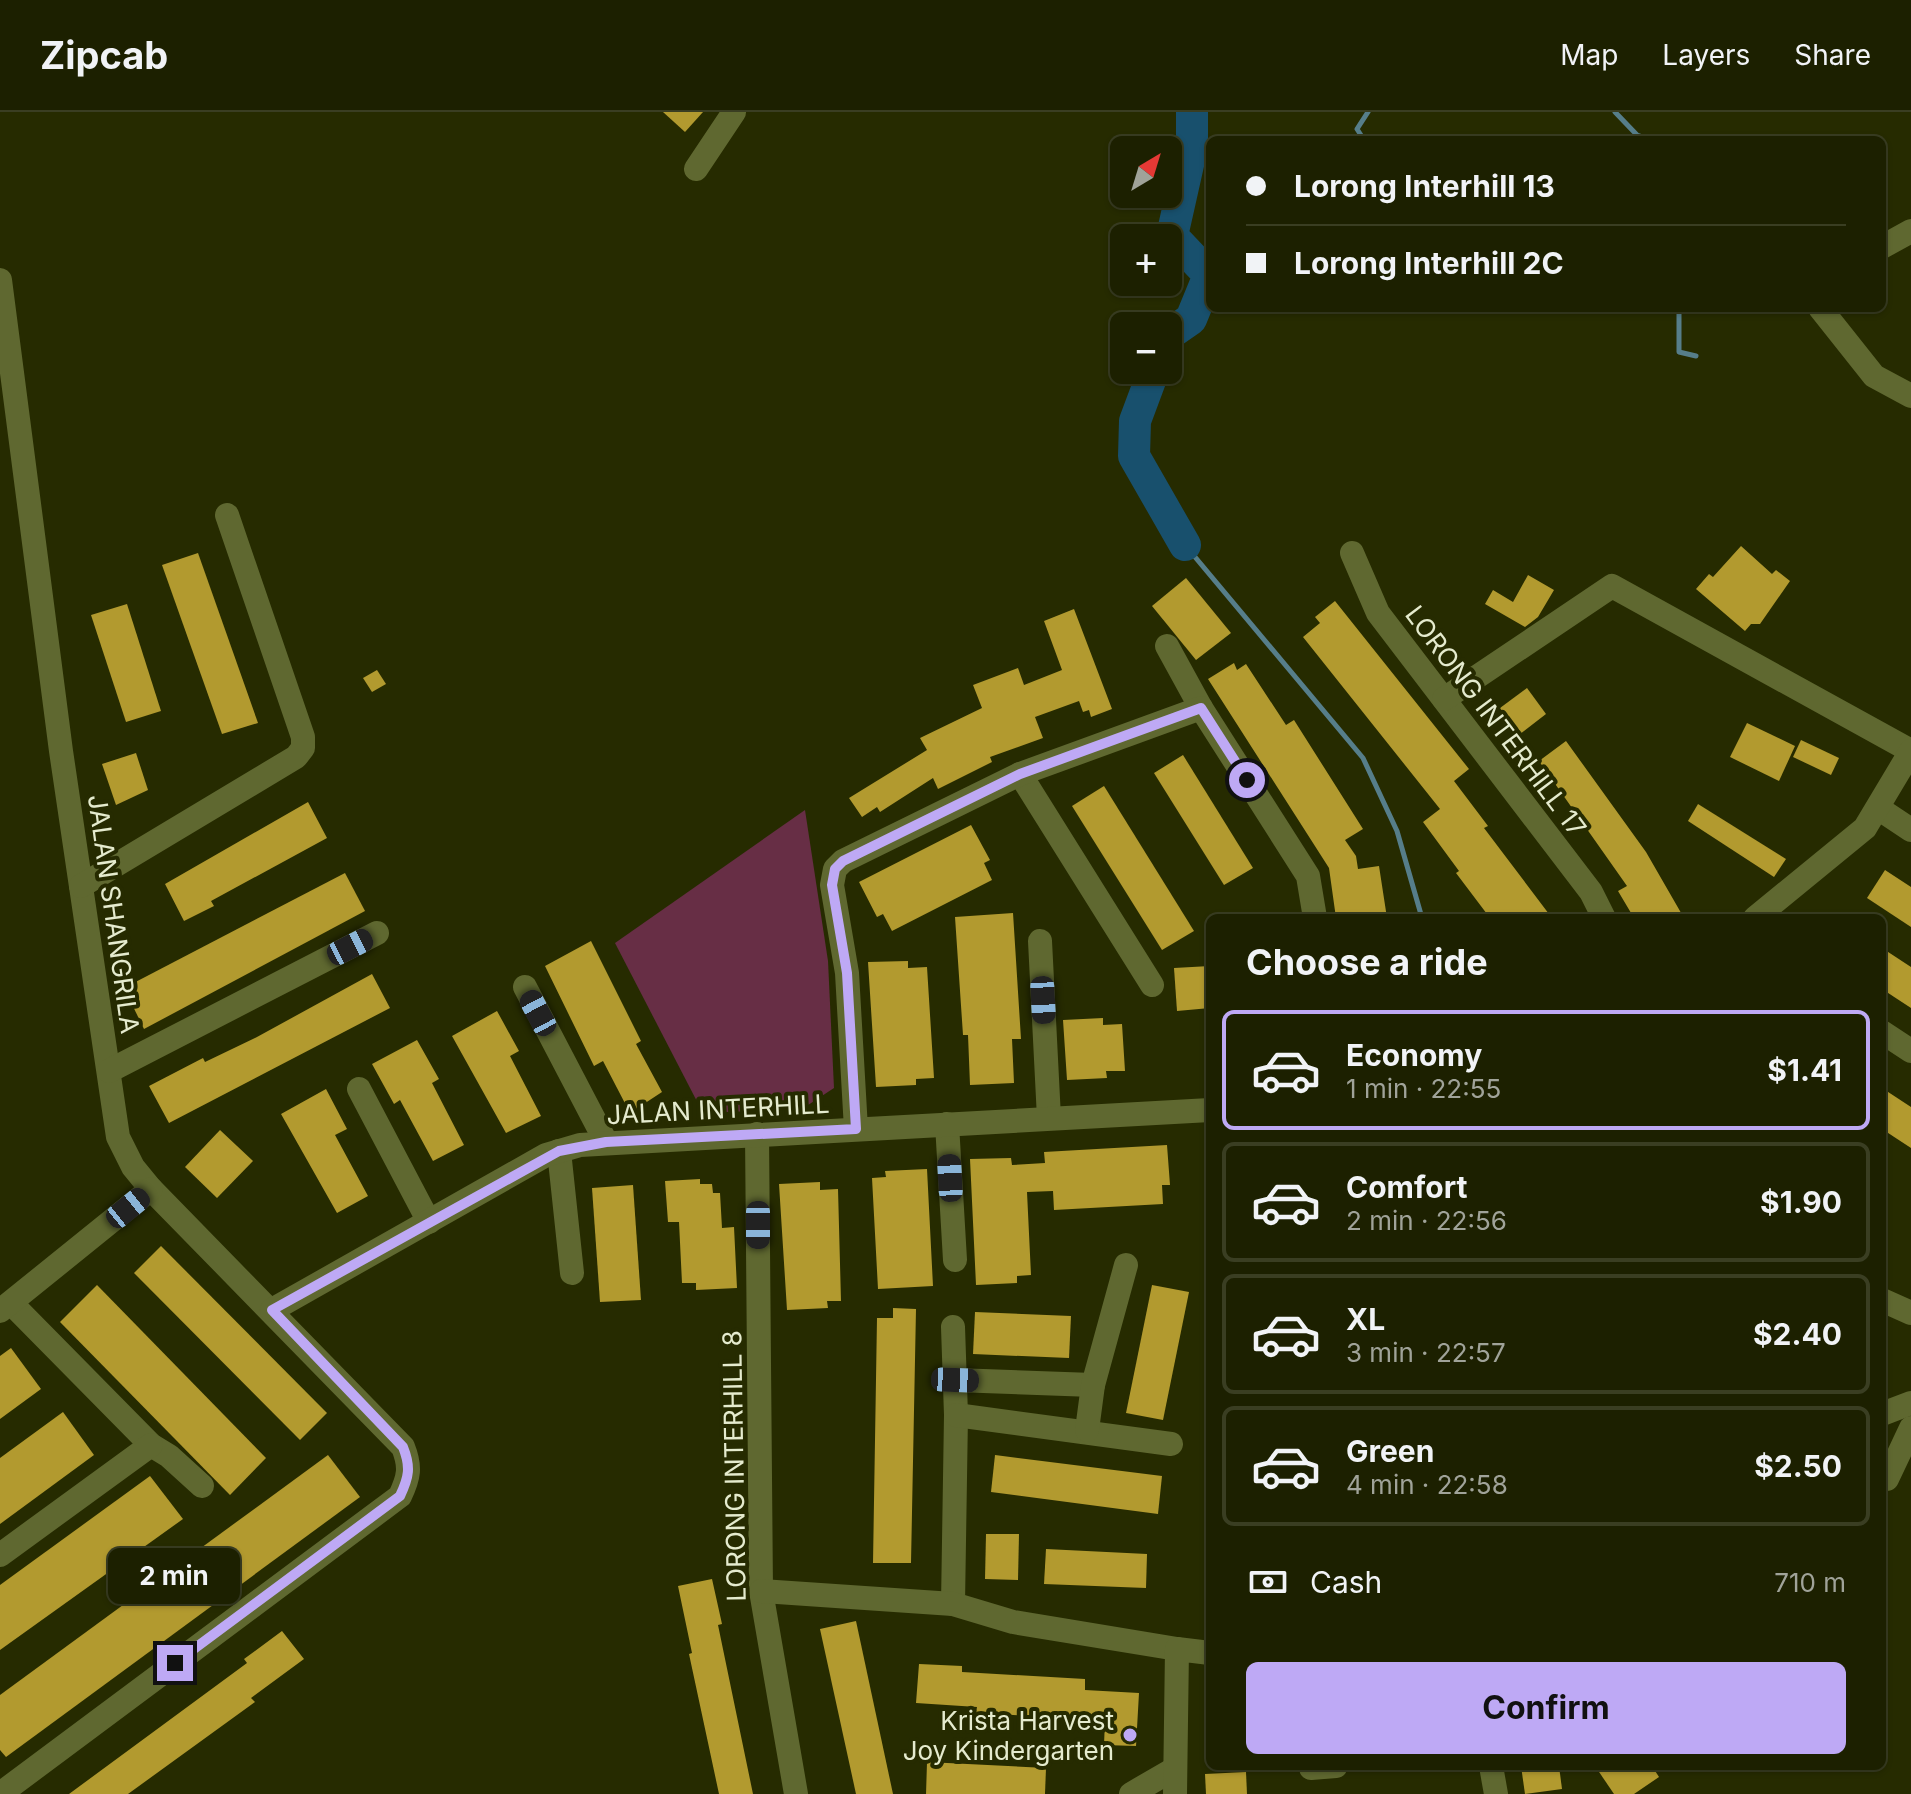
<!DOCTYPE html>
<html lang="en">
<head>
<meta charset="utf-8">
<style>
  :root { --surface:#1c2000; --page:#25280a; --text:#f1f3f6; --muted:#a0a399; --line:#3a3e22; --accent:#bea9f5 }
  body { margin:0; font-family:Inter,sans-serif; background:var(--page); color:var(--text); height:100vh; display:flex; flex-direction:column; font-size:30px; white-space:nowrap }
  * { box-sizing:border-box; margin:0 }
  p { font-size:26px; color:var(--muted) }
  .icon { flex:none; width:44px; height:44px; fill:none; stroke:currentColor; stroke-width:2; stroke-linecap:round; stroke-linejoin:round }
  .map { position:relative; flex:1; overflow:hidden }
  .side { position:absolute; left:1206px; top:802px; width:680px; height:856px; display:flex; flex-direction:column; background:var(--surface); border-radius:12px; box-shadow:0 2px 6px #0004,0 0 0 2px var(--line) }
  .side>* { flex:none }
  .banner { position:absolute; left:1206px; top:24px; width:680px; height:176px; border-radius:12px; box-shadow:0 2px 6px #0004,0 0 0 2px var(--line); display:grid; align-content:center; height:176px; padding:0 40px; background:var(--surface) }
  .needle { width:52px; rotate:38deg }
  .buttons { position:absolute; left:1110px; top:24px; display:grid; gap:16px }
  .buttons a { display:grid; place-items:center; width:72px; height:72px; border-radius:12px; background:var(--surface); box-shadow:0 2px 6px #0004,0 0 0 2px var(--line); font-size:40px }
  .end { position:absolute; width:36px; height:36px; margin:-18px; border:10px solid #bea9f5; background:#111; box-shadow:0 0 0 4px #111 }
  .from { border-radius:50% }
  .bubble { position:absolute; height:56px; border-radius:12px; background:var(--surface); box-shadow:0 2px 6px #0004,0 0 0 2px var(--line); font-size:26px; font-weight:700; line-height:56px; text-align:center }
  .car { position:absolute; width:24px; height:48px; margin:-24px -12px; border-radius:10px; box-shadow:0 0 6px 2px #0007; background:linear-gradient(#222 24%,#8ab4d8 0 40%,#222 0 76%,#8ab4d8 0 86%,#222 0) }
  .banner b { display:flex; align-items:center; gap:28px; height:76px; font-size:30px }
  .banner b+b { border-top:2px solid var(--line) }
  .banner i { width:20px; height:20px; background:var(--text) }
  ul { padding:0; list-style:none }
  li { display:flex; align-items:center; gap:24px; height:120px; margin:0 16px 12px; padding:0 24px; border:4px solid var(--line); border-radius:12px }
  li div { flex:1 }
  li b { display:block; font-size:30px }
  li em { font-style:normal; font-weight:700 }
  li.active { border-color:var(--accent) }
  li>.icon { width:72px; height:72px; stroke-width:1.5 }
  h2 { padding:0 40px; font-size:36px; line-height:96px }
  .pay { display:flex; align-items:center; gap:20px; height:88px; padding:0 40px; font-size:30px }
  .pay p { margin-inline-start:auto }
  .action { display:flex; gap:16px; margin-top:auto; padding:16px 40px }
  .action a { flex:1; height:92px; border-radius:12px; background:var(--accent); color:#111; font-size:32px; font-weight:700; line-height:92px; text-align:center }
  header { display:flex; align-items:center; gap:48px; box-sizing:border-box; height:112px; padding:0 40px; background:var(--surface); border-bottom:2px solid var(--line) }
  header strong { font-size:38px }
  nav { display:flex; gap:44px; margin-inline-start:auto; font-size:28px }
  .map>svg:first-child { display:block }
  .green { fill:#672e45 }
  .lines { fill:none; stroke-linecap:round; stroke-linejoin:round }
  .stream { stroke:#567e8a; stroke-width:5 }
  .river { stroke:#18506d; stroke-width:32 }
  .building { fill:#b29a2f }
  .minor { stroke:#5f6830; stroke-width:24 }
  .route { stroke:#bea9f5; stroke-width:10 }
  .poi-dot { fill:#bea9f5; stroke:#262b00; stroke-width:3 }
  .labels { text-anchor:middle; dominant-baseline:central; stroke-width:8; stroke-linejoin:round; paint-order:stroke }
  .street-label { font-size:26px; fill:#e5ebce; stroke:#262b00 }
  .poi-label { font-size:26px; fill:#e5ebce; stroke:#262b00; text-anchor:end }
</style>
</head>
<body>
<header>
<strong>Zipcab</strong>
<nav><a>Map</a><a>Layers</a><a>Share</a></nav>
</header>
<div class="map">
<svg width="1911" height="1682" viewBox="0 0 1911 1682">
  <rect width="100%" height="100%" fill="#262b00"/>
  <path class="green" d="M 805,698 L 828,849 L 834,976 L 802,997 L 703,1001 L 615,831 Z"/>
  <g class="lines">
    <g class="stream">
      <path d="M 1615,0 L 1637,23 L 1651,28"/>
      <path d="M 1364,28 L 1357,17 L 1368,0"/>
      <path d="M 1209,163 L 1210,163"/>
      <path d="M 1679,196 L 1679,240 L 1696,244"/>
      <path d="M 1185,433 L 1363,646 L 1397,719 L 1422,806"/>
    </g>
    <g class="river">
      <path d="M 1168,223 L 1191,207 L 1209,163 L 1172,124 L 1192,35 L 1192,0"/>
      <path d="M 1154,258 L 1135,309 L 1134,344 L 1185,433"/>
    </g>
  </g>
  <g class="building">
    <path d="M 663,0 L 703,0 L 685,20 Z"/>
    <path d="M 1741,434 L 1772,462 L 1776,458 L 1790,469 L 1760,512 L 1751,512 L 1745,519 L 1696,477 L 1709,462 L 1713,465 Z"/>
    <path d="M 198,441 L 258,611 L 222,622 L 162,453 Z"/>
    <path d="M 1528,463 L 1554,478 L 1538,505 L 1525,515 L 1485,492 L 1493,478 L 1513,490 Z"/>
    <path d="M 1186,466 L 1231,521 L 1196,548 L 1152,494 Z"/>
    <path d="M 1335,489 L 1469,657 L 1454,669 L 1488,714 L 1484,716 L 1552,806 L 1490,806 L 1456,761 L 1459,759 L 1423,710 L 1440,697 L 1303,525 L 1320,511 L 1315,505 Z"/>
    <path d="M 127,492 L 161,599 L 126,610 L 91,503 Z"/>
    <path d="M 1074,497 L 1112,597 L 1091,605 L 1089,598 L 1083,600 L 1079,589 L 1035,605 L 1043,626 L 990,645 L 992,650 L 938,677 L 933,666 L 880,700 L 877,695 L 862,705 L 849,686 L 927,638 L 920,626 L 982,596 L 973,573 L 1018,556 L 1024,573 L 1062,558 L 1044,509 Z"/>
    <path d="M 1234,551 L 1237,558 L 1246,552 L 1286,613 L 1294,608 L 1363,717 L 1345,728 L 1356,744 L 1358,757 L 1379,754 L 1387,806 L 1336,806 L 1329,756 L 1208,567 Z"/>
    <path d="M 377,558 L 386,572 L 372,580 L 363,566 Z"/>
    <path d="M 1527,576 L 1546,602 L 1520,622 L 1500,596 Z"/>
    <path d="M 1747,611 L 1795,634 L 1779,669 L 1730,645 Z"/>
    <path d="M 1801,628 L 1839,646 L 1831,663 L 1793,645 Z"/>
    <path d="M 1566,629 L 1646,740 L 1684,806 L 1634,806 L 1618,779 L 1627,774 L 1539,649 Z"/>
    <path d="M 136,641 L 148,678 L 116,693 L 102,652 Z"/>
    <path d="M 1183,643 L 1253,756 L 1224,773 L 1154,661 Z"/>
    <path d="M 1104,674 L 1194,819 L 1162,838 L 1072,694 Z"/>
    <path d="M 308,690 L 327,726 L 211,789 L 214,794 L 184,809 L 165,772 Z"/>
    <path d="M 1698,692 L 1786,747 L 1774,765 L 1688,709 Z"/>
    <path d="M 971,713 L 990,748 L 984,751 L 992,768 L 892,819 L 883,802 L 877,805 L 859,770 Z"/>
    <path d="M 1885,758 L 1911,775 L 1911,815 L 1867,786 Z"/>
    <path d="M 345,761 L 365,799 L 144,917 L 124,876 Z"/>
    <path d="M 1013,801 L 1021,927 L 1012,927 L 1014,971 L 970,973 L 968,923 L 963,923 L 955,805 Z"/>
    <path d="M 591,829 L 641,929 L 636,932 L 662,980 L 630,1001 L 603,949 L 594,954 L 545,854 Z"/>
    <path d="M 1882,836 L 1911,855 L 1911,896 L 1882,877 Z"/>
    <path d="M 908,849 L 908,856 L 927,855 L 934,966 L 916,967 L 916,973 L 876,975 L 868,850 Z"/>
    <path d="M 1210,854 L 1210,896 L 1177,899 L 1174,856 Z"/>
    <path d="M 372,862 L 390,896 L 169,1011 L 149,974 L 203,946 L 205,950 L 257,925 Z"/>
    <path d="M 497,899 L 519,939 L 510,944 L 541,1004 L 506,1021 L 452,924 Z"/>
    <path d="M 1103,906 L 1103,913 L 1122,912 L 1125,959 L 1106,959 L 1107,966 L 1067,968 L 1063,908 Z"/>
    <path d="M 417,928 L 439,967 L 432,971 L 464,1033 L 433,1049 L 400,988 L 394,992 L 372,952 Z"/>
    <path d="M 1882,976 L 1911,995 L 1911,1036 L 1882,1017 Z"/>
    <path d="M 326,977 L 347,1017 L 335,1023 L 368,1084 L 337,1101 L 281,1002 Z"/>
    <path d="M 220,1018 L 253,1049 L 217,1086 L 185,1055 Z"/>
    <path d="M 1167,1033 L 1170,1073 L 1162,1073 L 1163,1092 L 1054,1098 L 1053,1079 L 1027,1080 L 1031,1163 L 1017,1164 L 1017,1171 L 976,1173 L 970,1047 L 1011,1046 L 1012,1053 L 1045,1051 L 1044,1040 Z"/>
    <path d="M 927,1057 L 933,1174 L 878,1177 L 872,1066 L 886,1065 L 885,1059 Z"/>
    <path d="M 700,1067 L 700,1072 L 712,1072 L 713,1081 L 720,1081 L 722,1116 L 734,1115 L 737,1176 L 696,1178 L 696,1171 L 682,1171 L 679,1110 L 668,1110 L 665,1069 Z"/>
    <path d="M 820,1070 L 820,1078 L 838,1077 L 841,1189 L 827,1189 L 828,1196 L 787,1198 L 779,1072 Z"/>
    <path d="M 633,1073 L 641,1188 L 600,1190 L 592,1076 Z"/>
    <path d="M 161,1134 L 327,1301 L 300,1328 L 134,1161 Z"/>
    <path d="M 97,1173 L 266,1346 L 230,1383 L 60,1210 Z"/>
    <path d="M 1152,1173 L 1189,1180 L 1163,1308 L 1126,1301 Z"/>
    <path d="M 893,1196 L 916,1197 L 911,1451 L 873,1451 L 877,1206 L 893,1206 Z"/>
    <path d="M 975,1200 L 1071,1204 L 1069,1246 L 973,1242 Z"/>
    <path d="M 11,1236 L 41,1277 L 0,1307 L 0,1244 Z"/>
    <path d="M 63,1300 L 94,1343 L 0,1412 L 0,1346 Z"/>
    <path d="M 328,1343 L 360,1385 L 6,1645 L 0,1638 L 0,1583 Z"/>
    <path d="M 995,1343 L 1162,1364 L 1158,1402 L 991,1380 Z"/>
    <path d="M 150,1364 L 183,1407 L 0,1538 L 0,1473 Z"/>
    <path d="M 986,1422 L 1019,1422 L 1018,1468 L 985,1467 Z"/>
    <path d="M 1046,1437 L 1147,1442 L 1146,1476 L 1044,1472 Z"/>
    <path d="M 712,1467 L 722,1512 L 718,1513 L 753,1682 L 719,1682 L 689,1542 L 692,1541 L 678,1474 Z"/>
    <path d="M 856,1509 L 893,1682 L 856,1682 L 820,1517 Z"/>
    <path d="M 282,1519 L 304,1547 L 251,1586 L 255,1590 L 128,1682 L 69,1682 L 247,1551 L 244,1547 Z"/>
    <path d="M 919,1552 L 962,1554 L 962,1560 L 1085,1567 L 1085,1578 L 1139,1581 L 1136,1634 L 1104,1633 L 1105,1608 L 976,1601 L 977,1595 L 916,1591 Z"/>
    <path d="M 927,1650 L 1046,1656 L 1045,1682 L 926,1682 Z"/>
    <path d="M 1521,1654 L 1559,1654 L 1562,1677 L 1525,1682 Z"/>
    <path d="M 1595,1654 L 1652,1654 L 1659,1665 L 1634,1682 L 1614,1682 Z"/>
    <path d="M 1246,1660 L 1247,1682 L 1206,1682 L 1205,1662 Z"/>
  </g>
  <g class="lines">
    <g class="minor">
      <path d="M 696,57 L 734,0"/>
      <path d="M 1882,135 L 1911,119"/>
      <path d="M 0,168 L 61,639 L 118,1025 L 133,1055 L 151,1077 L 403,1335 C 411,1355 409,1365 400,1384 L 0,1682"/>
      <path d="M 1820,196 L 1874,264 L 1911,284"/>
      <path d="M 1352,441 L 1378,501 L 1591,780 L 1604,806"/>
      <path d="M 1167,534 L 1201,596 L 1308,764 L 1315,806"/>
      <path d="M 1444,587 L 1612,474 L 1911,639"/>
      <path d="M 1020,662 L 1152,873"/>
      <path d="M 1878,696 L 1911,718"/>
      <path d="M 81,774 L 296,645 L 303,636 L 303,625 L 227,403"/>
      <path d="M 1755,806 L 1865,716 L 1911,639"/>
      <path d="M 1040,829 L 1049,1006"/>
      <path d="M 525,875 L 606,1030"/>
      <path d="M 1882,920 L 1911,939"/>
      <path d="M 109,959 L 377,821"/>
      <path d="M 359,977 L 429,1110"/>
      <path d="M 947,1012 L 955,1148"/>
      <path d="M 856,1017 L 847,861 L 832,773 L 835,757 L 843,749 L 1020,662 L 1201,596"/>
      <path d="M 757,1022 L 761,1479 L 796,1682"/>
      <path d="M 559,1039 L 572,1161"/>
      <path d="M 1882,1188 L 1911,1201"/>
      <path d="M 11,1191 L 151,1333 L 169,1344 L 202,1374"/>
      <path d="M 272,1198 L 546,1043 L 580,1033 L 1210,998"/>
      <path d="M 0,1199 L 151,1077"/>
      <path d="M 953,1215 L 956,1303 L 953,1492"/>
      <path d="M 955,1268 L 1093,1273"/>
      <path d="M 1882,1302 L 1911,1291"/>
      <path d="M 956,1303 L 1171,1332"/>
      <path d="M 1087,1318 L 1093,1273 L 1126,1153"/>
      <path d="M 1887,1367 L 1911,1316"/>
      <path d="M 0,1443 L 151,1333"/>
      <path d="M 761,1479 L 953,1492 L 1013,1510 L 1177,1537"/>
      <path d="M 1491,1654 L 1496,1682"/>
      <path d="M 1311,1656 L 1336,1654"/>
      <path d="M 1131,1682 L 1174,1657"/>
      <path d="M 1175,1682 L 1177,1537 L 1210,1541"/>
    </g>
  </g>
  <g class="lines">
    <path class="route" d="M 175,1551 L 400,1384 C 409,1365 411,1355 403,1335 L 272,1198 L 559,1039 L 606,1030 L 856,1017 L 847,861 L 832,773 L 835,757 L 843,749 L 1020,662 L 1201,596 L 1247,668"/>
  </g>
  <circle class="poi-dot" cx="1130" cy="1623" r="8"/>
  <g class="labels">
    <g class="street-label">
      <text transform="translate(1496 609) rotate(53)">LORONG INTERHILL 17</text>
      <text transform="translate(114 802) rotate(82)">JALAN SHANGRILA</text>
      <text transform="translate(718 997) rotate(-3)">JALAN INTERHILL</text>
      <text transform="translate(734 1354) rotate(-91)">LORONG INTERHILL 8</text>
    </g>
    <g class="poi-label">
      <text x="1114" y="1608">Krista Harvest<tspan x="1114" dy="30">Joy Kindergarten</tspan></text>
    </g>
  </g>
</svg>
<div class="buttons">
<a><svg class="needle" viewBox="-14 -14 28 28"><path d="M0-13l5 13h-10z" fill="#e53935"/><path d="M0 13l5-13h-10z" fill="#a0a399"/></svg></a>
<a>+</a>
<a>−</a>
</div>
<i class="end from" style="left:1247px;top:668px"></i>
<i class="end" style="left:175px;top:1551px"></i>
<div class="bubble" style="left:108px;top:1436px;width:132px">2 min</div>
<i class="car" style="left:350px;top:835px;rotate:63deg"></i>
<i class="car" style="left:1043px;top:888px;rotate:177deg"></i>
<i class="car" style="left:538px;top:901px;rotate:332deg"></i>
<i class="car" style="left:950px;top:1066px;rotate:357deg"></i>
<i class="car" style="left:128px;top:1096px;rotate:51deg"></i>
<i class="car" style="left:758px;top:1113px;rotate:180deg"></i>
<i class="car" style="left:955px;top:1268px;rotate:92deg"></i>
<div class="banner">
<b><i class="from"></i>Lorong Interhill 13</b>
<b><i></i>Lorong Interhill 2C</b>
</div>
<section class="side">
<h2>Choose a ride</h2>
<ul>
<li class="active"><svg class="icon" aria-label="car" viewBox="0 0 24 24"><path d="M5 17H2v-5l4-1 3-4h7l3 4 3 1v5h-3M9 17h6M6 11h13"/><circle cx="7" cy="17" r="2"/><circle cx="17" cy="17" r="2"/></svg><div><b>Economy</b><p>1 min · 22:55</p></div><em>$1.41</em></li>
<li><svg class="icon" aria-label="car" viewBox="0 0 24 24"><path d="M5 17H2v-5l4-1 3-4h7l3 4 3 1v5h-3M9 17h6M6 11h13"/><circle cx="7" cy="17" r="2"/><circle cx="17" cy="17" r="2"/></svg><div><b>Comfort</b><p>2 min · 22:56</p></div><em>$1.90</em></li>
<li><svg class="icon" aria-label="car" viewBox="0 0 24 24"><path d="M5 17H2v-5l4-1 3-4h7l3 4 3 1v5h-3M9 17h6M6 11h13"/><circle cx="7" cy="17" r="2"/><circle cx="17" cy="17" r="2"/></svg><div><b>XL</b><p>3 min · 22:57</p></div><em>$2.40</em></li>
<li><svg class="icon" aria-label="car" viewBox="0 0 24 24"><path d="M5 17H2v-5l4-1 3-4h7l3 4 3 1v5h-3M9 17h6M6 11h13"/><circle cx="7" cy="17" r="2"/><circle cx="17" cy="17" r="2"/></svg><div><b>Green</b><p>4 min · 22:58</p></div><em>$2.50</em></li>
</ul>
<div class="pay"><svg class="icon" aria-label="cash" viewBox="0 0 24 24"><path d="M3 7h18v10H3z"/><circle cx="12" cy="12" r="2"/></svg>Cash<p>710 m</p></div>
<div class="action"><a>Confirm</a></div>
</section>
</div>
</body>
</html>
